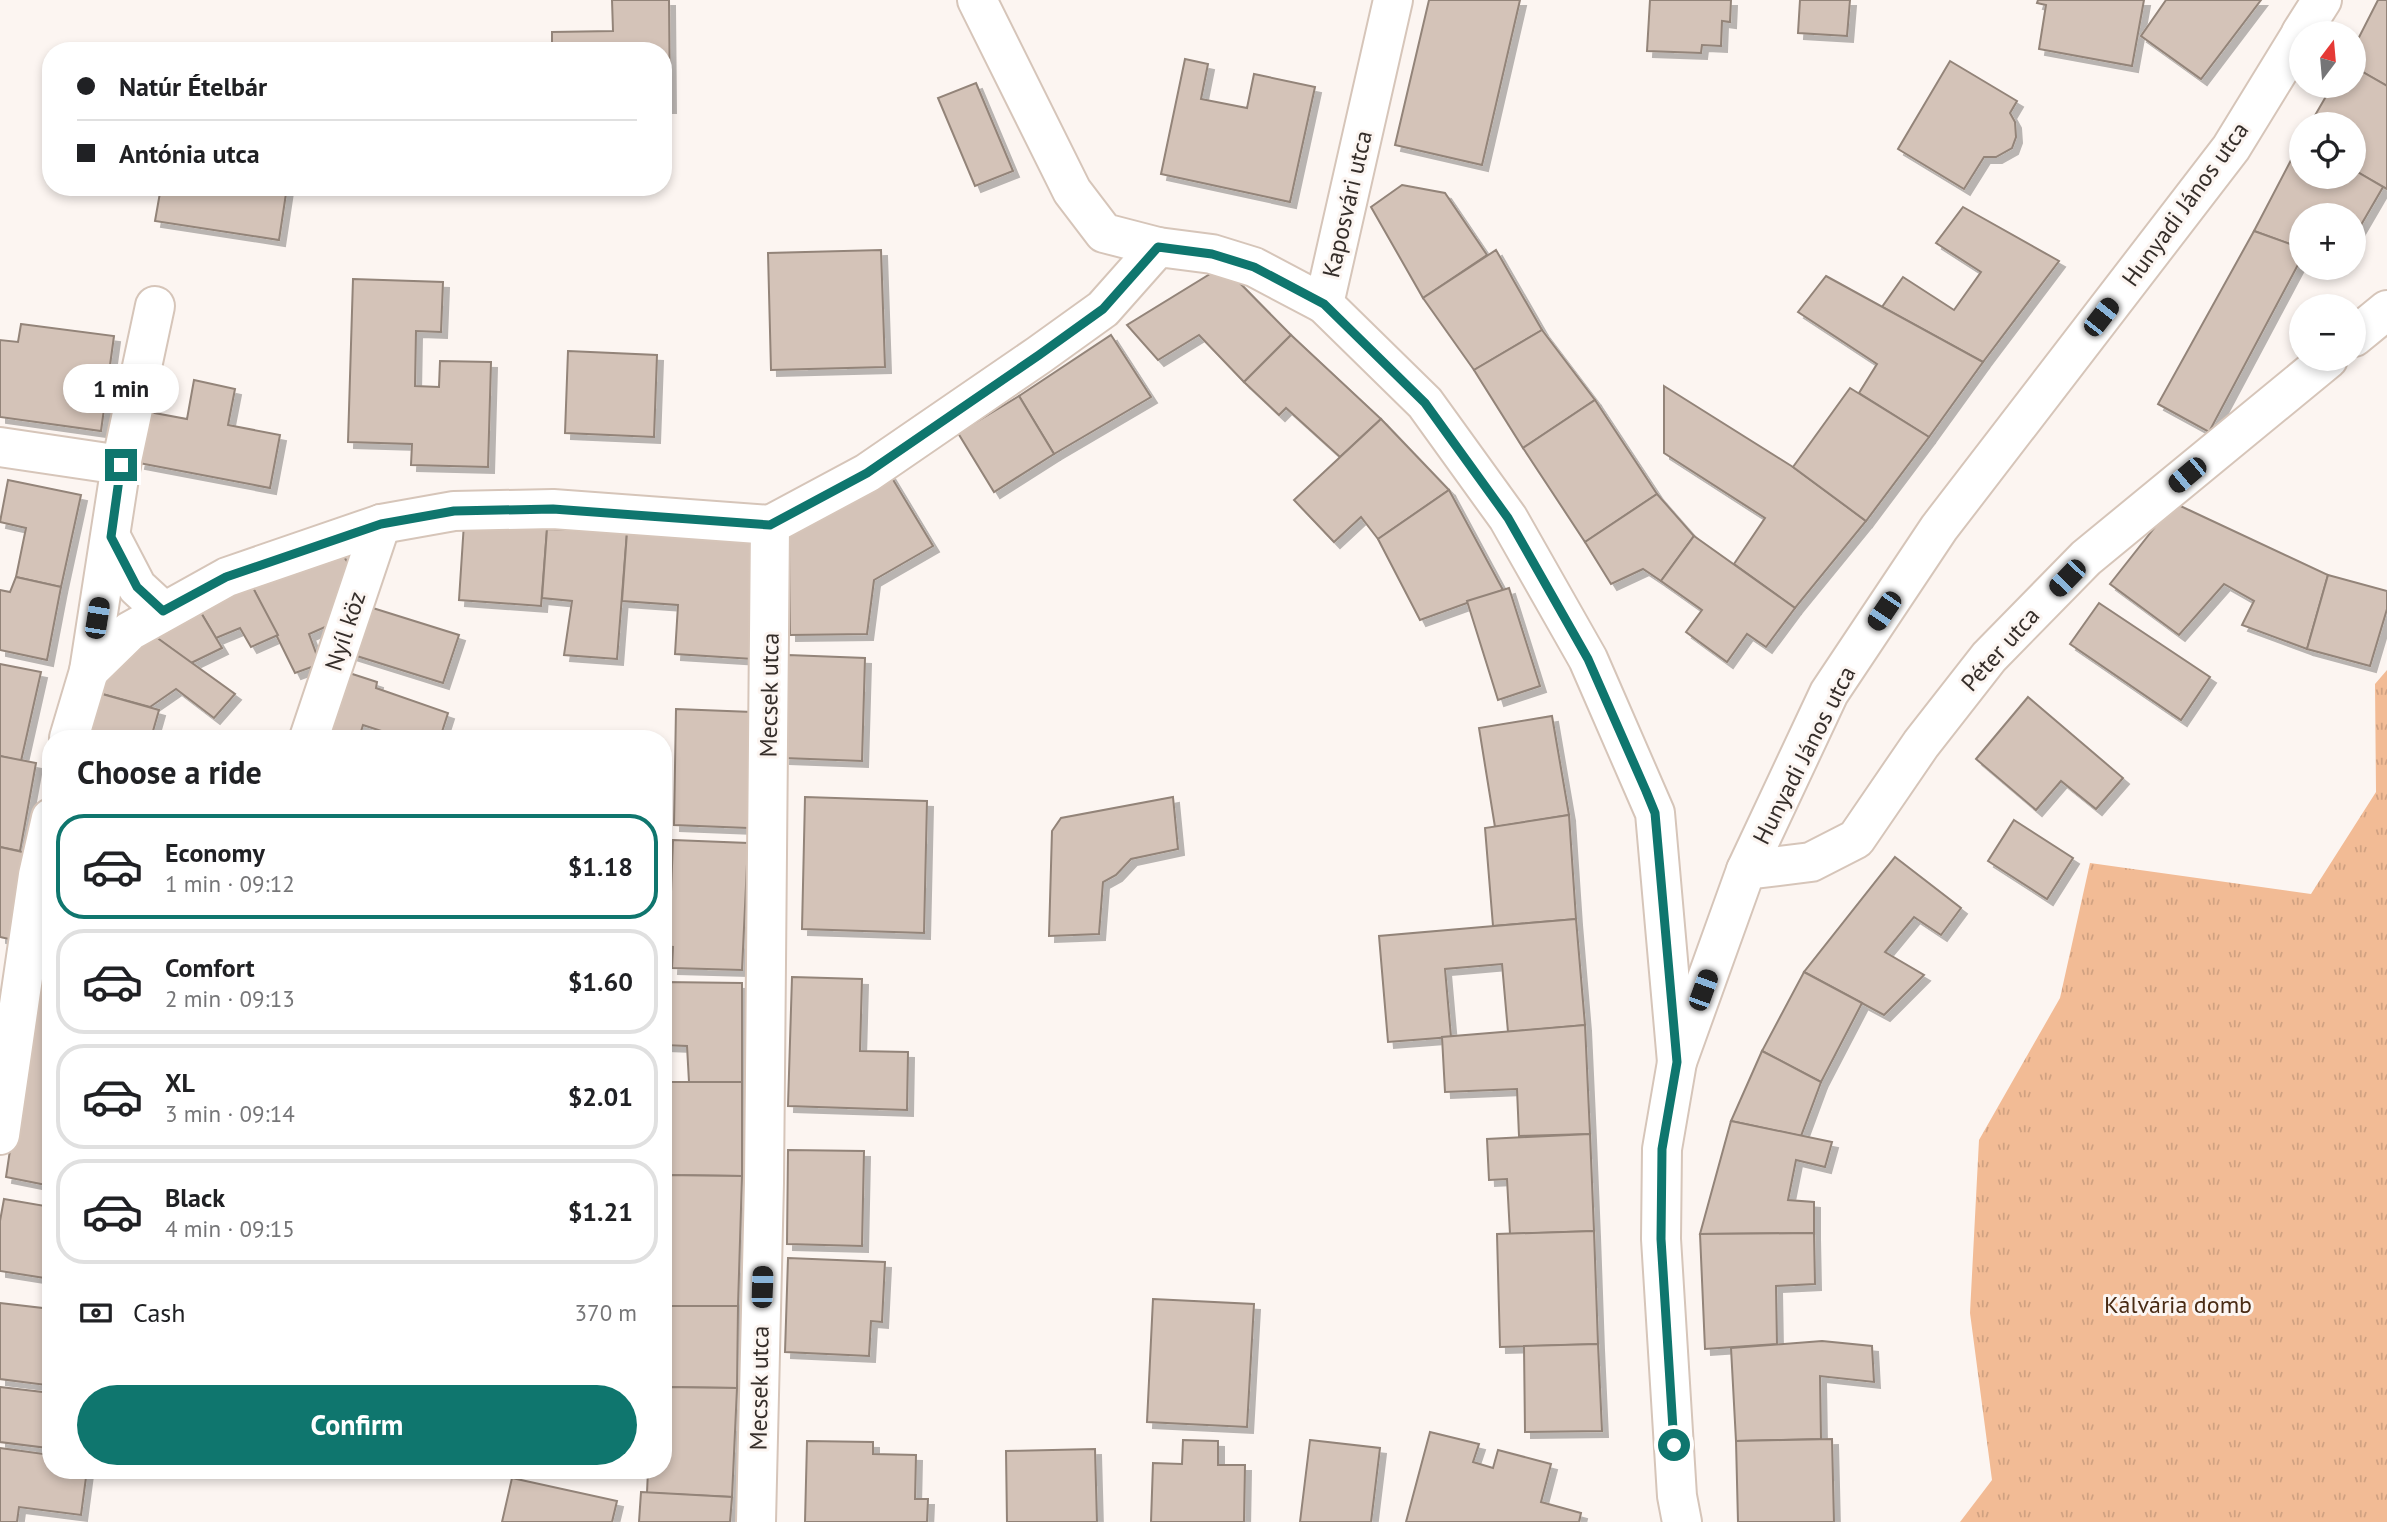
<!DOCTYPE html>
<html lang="en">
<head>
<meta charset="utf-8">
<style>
  :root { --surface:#fff; --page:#f6f6f6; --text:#202124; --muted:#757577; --line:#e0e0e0; --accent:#0f766e }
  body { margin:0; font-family:"PT Sans",sans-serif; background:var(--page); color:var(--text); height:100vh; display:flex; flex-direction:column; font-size:26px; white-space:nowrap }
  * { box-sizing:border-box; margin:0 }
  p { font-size:23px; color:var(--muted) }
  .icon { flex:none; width:38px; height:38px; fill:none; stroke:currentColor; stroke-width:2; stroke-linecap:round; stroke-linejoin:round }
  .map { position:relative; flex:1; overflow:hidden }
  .drawer { position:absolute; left:42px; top:730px; width:630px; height:749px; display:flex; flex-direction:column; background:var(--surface); border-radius:28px; box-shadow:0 4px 10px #0003 }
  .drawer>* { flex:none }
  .banner { position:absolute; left:42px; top:42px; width:630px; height:154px; border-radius:28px; box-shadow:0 4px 10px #0003; display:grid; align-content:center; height:154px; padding:0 35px; background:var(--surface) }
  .needle { width:46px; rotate:16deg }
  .fabs { position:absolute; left:2289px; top:21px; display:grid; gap:14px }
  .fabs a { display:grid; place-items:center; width:77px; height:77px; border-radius:50%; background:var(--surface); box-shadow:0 4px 10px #0003; font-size:35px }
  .end { position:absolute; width:32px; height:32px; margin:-16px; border:9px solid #0f766e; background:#fff; box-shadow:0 0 0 4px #fff }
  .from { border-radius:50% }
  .bubble { position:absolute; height:49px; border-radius:24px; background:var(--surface); box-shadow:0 4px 10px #0003; font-size:23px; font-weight:700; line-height:49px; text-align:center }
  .car { position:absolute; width:21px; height:42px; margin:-21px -10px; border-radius:9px; box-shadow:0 0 5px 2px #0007; background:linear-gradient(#222 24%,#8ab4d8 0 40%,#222 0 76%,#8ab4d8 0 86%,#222 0) }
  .banner b { display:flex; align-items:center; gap:24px; height:66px; font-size:26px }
  .banner b+b { border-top:2px solid var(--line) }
  .banner i { width:18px; height:18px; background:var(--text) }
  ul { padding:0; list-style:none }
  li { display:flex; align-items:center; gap:21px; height:105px; margin:0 14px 10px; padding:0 21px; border:4px solid var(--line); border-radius:28px }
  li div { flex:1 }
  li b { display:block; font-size:26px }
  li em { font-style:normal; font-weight:700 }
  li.selected { border-color:var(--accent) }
  li>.icon { width:63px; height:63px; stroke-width:1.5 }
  h2 { padding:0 35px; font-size:32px; line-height:84px }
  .pay { display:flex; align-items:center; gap:18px; height:77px; padding:0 35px; font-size:26px }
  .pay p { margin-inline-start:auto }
  .action { display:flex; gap:14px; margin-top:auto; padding:14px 35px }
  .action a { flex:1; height:80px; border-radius:42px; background:var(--accent); color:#fff; font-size:28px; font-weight:700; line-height:80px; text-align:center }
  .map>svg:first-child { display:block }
  .park { fill:url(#park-tufts) }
  .building { fill:#d4c3b8; stroke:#938479; stroke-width:2; filter:url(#shadow) }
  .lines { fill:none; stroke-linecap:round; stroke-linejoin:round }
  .street-casing { stroke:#d6c5b9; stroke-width:42 }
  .secondary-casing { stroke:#d6c5b9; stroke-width:42 }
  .street { stroke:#fff; stroke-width:38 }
  .secondary { stroke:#fff; stroke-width:38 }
  .route { stroke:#0f766e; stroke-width:9 }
  .labels { text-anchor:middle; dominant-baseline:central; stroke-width:6; stroke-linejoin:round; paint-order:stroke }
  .street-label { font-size:24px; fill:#352e2a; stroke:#fcf5f1 }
  .park-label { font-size:24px; fill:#492b14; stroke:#fcf5f1 }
</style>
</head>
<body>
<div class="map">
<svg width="2387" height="1522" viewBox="0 0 2387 1522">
  <defs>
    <pattern id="park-tufts" width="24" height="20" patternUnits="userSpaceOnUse" patternTransform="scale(1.75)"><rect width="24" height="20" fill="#f2bb95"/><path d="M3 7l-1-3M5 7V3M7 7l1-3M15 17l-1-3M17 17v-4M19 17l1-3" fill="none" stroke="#d0a181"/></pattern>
    <filter id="shadow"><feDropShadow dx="6" dy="6" stdDeviation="0" flood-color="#0004"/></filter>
  </defs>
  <rect width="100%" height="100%" fill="#fcf5f1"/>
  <path class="park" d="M 2387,670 L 2387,1522 L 1960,1522 L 1992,1480 L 1970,1313 L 1979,1140 L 2060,998 L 2090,863 L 2311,894 L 2376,792 L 2375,684 Z"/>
  <g class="building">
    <path d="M 612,0 L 669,0 L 670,107 L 663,107 L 663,51 L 552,51 L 552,32 L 613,31 Z"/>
    <path d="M 1429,0 L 1520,0 L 1482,165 L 1395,145 Z"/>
    <path d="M 1650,0 L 1731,0 L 1730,22 L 1722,21 L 1721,46 L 1702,45 L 1701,53 L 1647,51 Z"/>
    <path d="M 1800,0 L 1850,0 L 1847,36 L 1798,33 Z"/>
    <path d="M 2038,0 L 2144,0 L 2132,66 L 2039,49 L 2046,5 L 2037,3 Z"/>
    <path d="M 2166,0 L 2261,0 L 2201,79 L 2141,36 Z"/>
    <path d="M 2378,0 L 2387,0 L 2387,86 L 2354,67 L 2354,47 Z"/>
    <path d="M 1185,59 L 1208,64 L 1201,99 L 1247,108 L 1254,74 L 1315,87 L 1290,202 L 1161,174 Z"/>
    <path d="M 1950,61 L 2017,101 L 2010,113 L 2015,122 L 2016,137 L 2012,148 L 1996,157 L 1984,157 L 1964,189 L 1898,149 Z"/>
    <path d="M 2354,67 L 2387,86 L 2387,189 L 2354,170 L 2354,124 L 2310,124 L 2332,86 L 2354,86 Z"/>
    <path d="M 976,83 L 1013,171 L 975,186 L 938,98 Z"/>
    <path d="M 2301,141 L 2301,177 L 2354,177 L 2354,170 L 2383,187 L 2354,237 L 2354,215 L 2301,215 L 2301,248 L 2254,231 Z"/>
    <path d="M 1402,185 L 1445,193 L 1487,255 L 1423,298 L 1371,207 Z"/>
    <path d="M 161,187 L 287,187 L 279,240 L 155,221 Z"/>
    <path d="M 1963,207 L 2059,261 L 1983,362 L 1882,307 L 1903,277 L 1954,310 L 1981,272 L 1936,243 Z"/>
    <path d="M 2254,231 L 2301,248 L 2301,259 L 2209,432 L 2158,404 Z"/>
    <path d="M 881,250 L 885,367 L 771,370 L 768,253 Z"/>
    <path d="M 1496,250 L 1542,330 L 1474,370 L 1423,298 Z"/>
    <path d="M 1223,266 L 1291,335 L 1244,382 L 1199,335 L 1158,360 L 1127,325 Z"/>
    <path d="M 1826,276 L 1983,362 L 1929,437 L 1859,393 L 1877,364 L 1798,312 Z"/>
    <path d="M 353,279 L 443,282 L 441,332 L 416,331 L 415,386 L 439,387 L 440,361 L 491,362 L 488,467 L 411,465 L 412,444 L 348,442 Z"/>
    <path d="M 21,324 L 114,336 L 101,431 L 0,417 L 0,340 L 18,342 Z"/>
    <path d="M 1542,330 L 1595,400 L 1523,448 L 1474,370 Z"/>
    <path d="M 1111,335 L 1151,397 L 1054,454 L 1019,396 Z"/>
    <path d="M 1291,335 L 1381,419 L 1340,457 L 1286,408 L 1279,415 L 1244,382 Z"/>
    <path d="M 568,351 L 657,355 L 654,437 L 565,433 Z"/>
    <path d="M 194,380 L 235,389 L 228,425 L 280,435 L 270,488 L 139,463 L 149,412 L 187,419 Z"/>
    <path d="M 1664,386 L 1793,467 L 1866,521 L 1795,608 L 1734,564 L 1765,518 L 1664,453 Z"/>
    <path d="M 1850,388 L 1929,437 L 1866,521 L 1793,467 Z"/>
    <path d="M 1019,396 L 1054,454 L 994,492 L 958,433 Z"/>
    <path d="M 1595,400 L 1657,494 L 1585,542 L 1523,448 Z"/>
    <path d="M 1381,419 L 1449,490 L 1378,539 L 1361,517 L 1334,542 L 1294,500 Z"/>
    <path d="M 889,473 L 933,546 L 874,580 L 867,634 L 790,635 L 789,535 Z"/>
    <path d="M 8,480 L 81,495 L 61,587 L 16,577 L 26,528 L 0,522 Z"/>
    <path d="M 1449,490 L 1503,590 L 1420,620 L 1378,539 Z"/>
    <path d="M 1657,494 L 1694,536 L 1661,581 L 1643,569 L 1611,584 L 1585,542 Z"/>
    <path d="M 2174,503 L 2328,575 L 2307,649 L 2242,625 L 2254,601 L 2224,584 L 2179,635 L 2110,584 Z"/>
    <path d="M 464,523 L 547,529 L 541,606 L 459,600 Z"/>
    <path d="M 547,529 L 627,532 L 617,659 L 564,655 L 572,601 L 542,598 Z"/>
    <path d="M 627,532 L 761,541 L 753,659 L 675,654 L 678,605 L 622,601 Z"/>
    <path d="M 1694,536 L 1795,608 L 1766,647 L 1747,634 L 1727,662 L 1686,632 L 1702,610 L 1661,581 Z"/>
    <path d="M 339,550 L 351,567 L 332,624 L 309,634 L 320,664 L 295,673 L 251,584 Z"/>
    <path d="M 2328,575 L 2387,591 L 2387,609 L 2370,666 L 2307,649 Z"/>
    <path d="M 16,577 L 61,587 L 47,660 L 0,650 L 0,590 L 10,592 Z"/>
    <path d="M 251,584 L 278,635 L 251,647 L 240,628 L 216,638 L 197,606 Z"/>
    <path d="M 1509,588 L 1540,686 L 1498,700 L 1467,601 Z"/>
    <path d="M 2099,603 L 2210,677 L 2181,720 L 2070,644 Z"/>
    <path d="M 360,604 L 459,635 L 443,683 L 344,652 Z"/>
    <path d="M 197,606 L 222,648 L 191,663 L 149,632 Z"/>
    <path d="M 149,632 L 235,694 L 214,718 L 176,689 L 150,707 L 95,692 Z"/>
    <path d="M 788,655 L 865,658 L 862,761 L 784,758 Z"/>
    <path d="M 0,664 L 41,672 L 21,761 L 0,756 Z"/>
    <path d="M 340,670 L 377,682 L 376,688 L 448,713 L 440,738 L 403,738 L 363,725 L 359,738 L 325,738 Z"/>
    <path d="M 95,692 L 159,710 L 151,738 L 82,738 Z"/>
    <path d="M 2028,697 L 2123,778 L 2096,809 L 2061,781 L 2036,810 L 1976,759 Z"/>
    <path d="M 676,709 L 752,712 L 748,828 L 674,825 Z"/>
    <path d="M 1552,716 L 1569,815 L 1495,827 L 1479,728 Z"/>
    <path d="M 0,756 L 36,763 L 20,851 L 0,847 Z"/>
    <path d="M 805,797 L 927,801 L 924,933 L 802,929 Z"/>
    <path d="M 1173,797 L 1178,849 L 1131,859 L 1116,875 L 1103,882 L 1099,934 L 1049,936 L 1052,831 L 1061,818 Z"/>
    <path d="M 1569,815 L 1576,919 L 1493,926 L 1485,828 Z"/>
    <path d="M 2014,820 L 2073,858 L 2047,899 L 1988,861 Z"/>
    <path d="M 673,840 L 748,843 L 742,970 L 672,968 L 673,947 L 663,946 L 663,892 L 671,892 Z"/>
    <path d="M 0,847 L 27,853 L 9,939 L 0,937 Z"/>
    <path d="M 1895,857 L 1961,908 L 1941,935 L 1914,917 L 1885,952 L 1924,975 L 1884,1015 L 1804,972 Z"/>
    <path d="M 1576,919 L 1585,1025 L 1508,1032 L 1502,964 L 1445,969 L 1451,1037 L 1388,1042 L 1379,936 Z"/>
    <path d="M 1804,972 L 1862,1003 L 1821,1082 L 1762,1051 Z"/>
    <path d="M 36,976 L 51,979 L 51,1186 L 6,1177 Z"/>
    <path d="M 792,977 L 862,979 L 860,1051 L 908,1052 L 907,1110 L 788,1106 Z"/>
    <path d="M 663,982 L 742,983 L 742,1082 L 689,1082 L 687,1046 L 663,1045 Z"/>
    <path d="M 1585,1025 L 1590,1134 L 1519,1136 L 1517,1089 L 1445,1092 L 1442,1037 Z"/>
    <path d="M 1762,1051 L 1821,1082 L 1801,1136 L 1731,1121 Z"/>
    <path d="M 663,1082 L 742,1082 L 742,1176 L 667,1175 Z"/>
    <path d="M 1731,1121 L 1832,1142 L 1825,1167 L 1796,1160 L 1788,1200 L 1814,1202 L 1814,1233 L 1700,1234 Z"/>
    <path d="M 1590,1134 L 1594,1231 L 1510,1234 L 1507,1179 L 1489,1180 L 1487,1139 Z"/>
    <path d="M 788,1150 L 864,1151 L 862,1246 L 787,1244 Z"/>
    <path d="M 663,1175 L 742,1176 L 738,1306 L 667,1306 L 668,1220 L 663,1220 Z"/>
    <path d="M 4,1199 L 51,1207 L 51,1279 L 0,1271 L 0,1221 Z"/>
    <path d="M 1594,1231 L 1598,1344 L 1500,1347 L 1497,1234 Z"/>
    <path d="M 1814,1233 L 1815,1284 L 1776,1286 L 1777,1344 L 1705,1349 L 1700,1234 Z"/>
    <path d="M 788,1258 L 885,1262 L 882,1322 L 871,1321 L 869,1356 L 785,1352 Z"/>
    <path d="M 1153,1299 L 1254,1304 L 1247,1427 L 1147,1422 Z"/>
    <path d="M 0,1303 L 51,1309 L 51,1361 L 46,1385 L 0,1379 Z"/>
    <path d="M 663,1306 L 738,1306 L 737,1388 L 663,1387 Z"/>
    <path d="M 1822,1341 L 1872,1346 L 1874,1382 L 1820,1376 L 1821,1439 L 1736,1441 L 1731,1348 Z"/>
    <path d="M 1598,1344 L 1602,1431 L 1525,1432 L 1524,1346 Z"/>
    <path d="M 0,1387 L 51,1393 L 48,1448 L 0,1442 Z"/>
    <path d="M 663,1387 L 737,1388 L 732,1497 L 647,1493 L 648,1470 L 663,1470 Z"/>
    <path d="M 1430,1432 L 1479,1444 L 1473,1462 L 1493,1468 L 1498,1450 L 1551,1464 L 1541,1502 L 1581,1513 L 1579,1522 L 1406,1522 Z"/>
    <path d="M 1832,1439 L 1834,1522 L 1738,1522 L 1736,1441 Z"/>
    <path d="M 1183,1440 L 1218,1441 L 1218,1465 L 1245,1465 L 1244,1522 L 1151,1522 L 1153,1463 L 1182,1464 Z"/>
    <path d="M 1310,1440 L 1380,1448 L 1371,1522 L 1300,1522 Z"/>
    <path d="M 807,1441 L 873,1442 L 873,1454 L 916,1455 L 915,1499 L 928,1499 L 927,1522 L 805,1522 Z"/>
    <path d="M 0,1448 L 51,1455 L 51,1470 L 87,1470 L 81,1515 L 19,1507 L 17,1522 L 0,1522 Z"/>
    <path d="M 1095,1449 L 1097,1522 L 1007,1522 L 1006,1451 Z"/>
    <path d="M 512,1478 L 617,1501 L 612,1522 L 502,1522 Z"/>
    <path d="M 641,1492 L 732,1497 L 730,1522 L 639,1522 Z"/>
  </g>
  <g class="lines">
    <defs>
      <g id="street">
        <path d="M 977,0 L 1072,191 L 1104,233 L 1158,247"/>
        <path d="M 1393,0 L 1324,304 L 1425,403 L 1508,518 L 1588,659 L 1655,813 L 1677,1062"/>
        <path d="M 2354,337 L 2387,310"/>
        <path d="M 0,447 L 121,465 L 89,671 L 130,631 L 227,577 L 381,524 L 454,511 L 553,509 L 770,525"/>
        <path d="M 121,465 L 155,306"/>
        <path d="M 111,537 L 137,587 L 163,611"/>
        <path d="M 69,738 L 89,671"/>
        <path d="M 309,738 L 381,524"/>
        <path d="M 1746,870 L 1811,862 L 1856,839 L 1921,744 L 1989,657 L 2086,558 L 2328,359"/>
        <path d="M 0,1135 L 38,875 L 51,818"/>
        <path d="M 756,1522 L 764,1183 L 770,525 L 867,473 L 1039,355 L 1103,309 L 1158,247 L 1212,254 L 1254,267 L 1324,304"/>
      </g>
      <g id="secondary">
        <path d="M 2301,33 L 2322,0"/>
        <path d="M 1682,1522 L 1677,1496 L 1661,1239 L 1662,1149 L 1677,1062 L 1746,870 L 1829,693 L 1939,528 L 2231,148 L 2301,34"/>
      </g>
    </defs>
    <use href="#street" class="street-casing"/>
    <use href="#secondary" class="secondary-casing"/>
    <use href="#street" class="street"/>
    <use href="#secondary" class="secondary"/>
  </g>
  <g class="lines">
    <path class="route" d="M 121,465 L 111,537 L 137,587 L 163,611 L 226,577 L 381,524 L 454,511 L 553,509 L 770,525 L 867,473 L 1039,355 L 1103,309 L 1158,247 L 1212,254 L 1254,267 L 1324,304 L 1425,403 L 1508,518 L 1588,659 L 1646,791 L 1655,813 L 1677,1062 L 1662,1149 L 1661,1239 L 1674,1445"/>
  </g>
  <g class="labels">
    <g class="street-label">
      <text transform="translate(1347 204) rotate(-77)">Kaposvári utca</text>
      <text transform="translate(2185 204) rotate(-54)">Hunyadi János utca</text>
      <text transform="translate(345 631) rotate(-72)">Nyíl köz</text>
      <text transform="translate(2000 649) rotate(-48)">Péter utca</text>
      <text transform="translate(769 695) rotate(-89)">Mecsek utca</text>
      <text transform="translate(1804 755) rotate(-63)">Hunyadi János utca</text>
      <text transform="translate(759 1388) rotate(-89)">Mecsek utca</text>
    </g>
    <g class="park-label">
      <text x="2178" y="1304">Kálvária domb</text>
    </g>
  </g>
</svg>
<div class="fabs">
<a><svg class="needle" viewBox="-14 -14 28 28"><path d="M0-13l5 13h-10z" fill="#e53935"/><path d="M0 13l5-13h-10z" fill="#757577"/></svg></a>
<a><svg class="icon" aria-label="locate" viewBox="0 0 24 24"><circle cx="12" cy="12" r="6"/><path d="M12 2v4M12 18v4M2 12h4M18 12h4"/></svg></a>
<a>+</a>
<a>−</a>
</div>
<i class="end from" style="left:1674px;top:1445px"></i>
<i class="end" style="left:121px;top:465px"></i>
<div class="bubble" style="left:63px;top:364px;width:116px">1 min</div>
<i class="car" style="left:2101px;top:317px;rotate:38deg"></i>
<i class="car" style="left:2187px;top:475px;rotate:230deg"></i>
<i class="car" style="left:2067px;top:578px;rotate:224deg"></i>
<i class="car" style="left:1884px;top:611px;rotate:214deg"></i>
<i class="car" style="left:97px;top:618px;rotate:9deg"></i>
<i class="car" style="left:1703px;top:990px;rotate:20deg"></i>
<i class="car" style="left:762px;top:1287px;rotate:2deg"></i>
<div class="banner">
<b><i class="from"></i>Natúr Ételbár</b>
<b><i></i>Antónia utca</b>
</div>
<section class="drawer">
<h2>Choose a ride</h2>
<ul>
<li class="selected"><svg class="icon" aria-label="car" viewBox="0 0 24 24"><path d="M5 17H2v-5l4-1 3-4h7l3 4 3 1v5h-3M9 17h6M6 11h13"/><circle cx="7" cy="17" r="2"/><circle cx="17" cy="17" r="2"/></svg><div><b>Economy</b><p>1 min · 09:12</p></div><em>$1.18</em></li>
<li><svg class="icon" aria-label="car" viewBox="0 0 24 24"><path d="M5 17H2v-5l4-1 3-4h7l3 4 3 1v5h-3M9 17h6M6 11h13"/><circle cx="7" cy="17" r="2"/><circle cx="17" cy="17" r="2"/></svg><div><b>Comfort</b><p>2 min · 09:13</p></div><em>$1.60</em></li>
<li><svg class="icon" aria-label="car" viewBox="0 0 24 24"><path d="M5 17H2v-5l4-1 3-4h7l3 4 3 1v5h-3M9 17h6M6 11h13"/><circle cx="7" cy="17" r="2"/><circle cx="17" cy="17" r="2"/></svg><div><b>XL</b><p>3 min · 09:14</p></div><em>$2.01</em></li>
<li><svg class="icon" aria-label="car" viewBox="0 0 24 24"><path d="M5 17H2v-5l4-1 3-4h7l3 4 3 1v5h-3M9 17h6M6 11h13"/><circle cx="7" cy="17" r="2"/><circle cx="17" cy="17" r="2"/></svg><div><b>Black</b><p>4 min · 09:15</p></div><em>$1.21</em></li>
</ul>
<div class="pay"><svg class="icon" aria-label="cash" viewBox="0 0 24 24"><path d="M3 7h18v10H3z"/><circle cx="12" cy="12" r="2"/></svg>Cash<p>370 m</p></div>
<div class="action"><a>Confirm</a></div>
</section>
</div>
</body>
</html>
